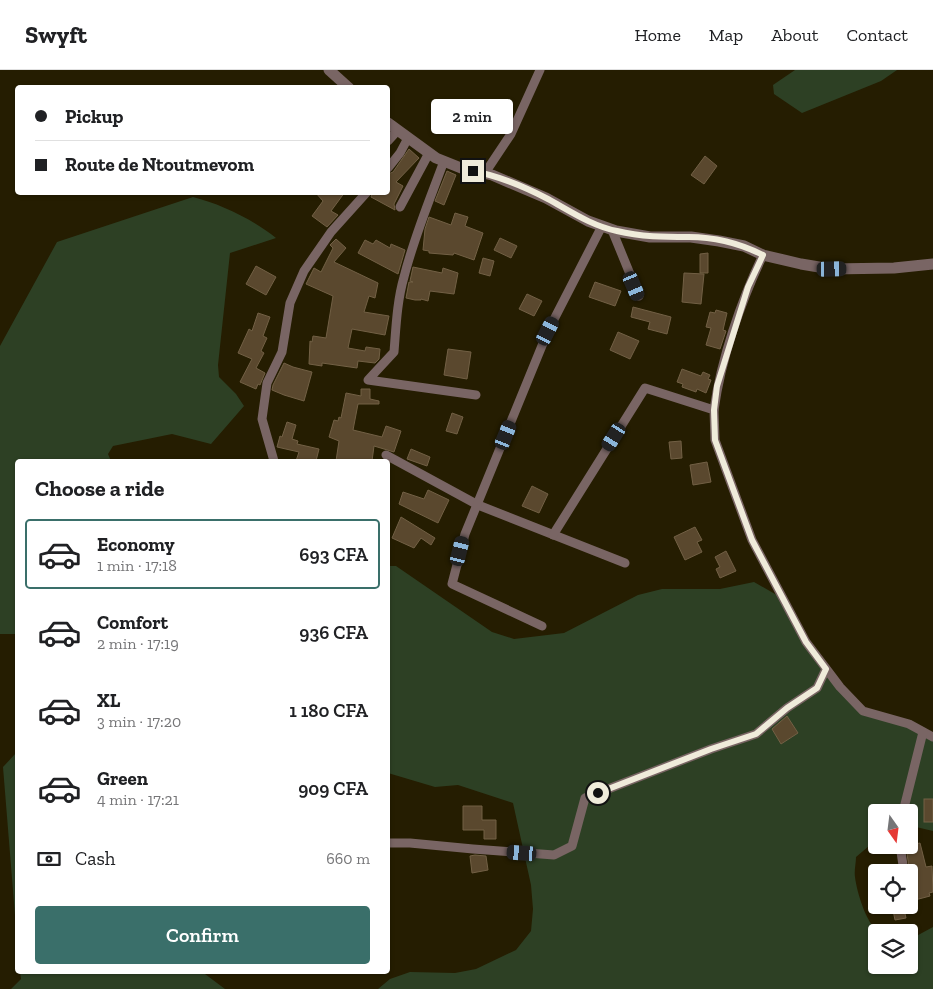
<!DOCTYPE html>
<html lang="en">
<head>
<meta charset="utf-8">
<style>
  :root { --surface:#fff; --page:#f6f6f6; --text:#202124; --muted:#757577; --line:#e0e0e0; --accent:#3a6f6a }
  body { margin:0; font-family:"Zilla Slab",serif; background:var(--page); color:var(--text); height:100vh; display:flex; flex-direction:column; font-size:19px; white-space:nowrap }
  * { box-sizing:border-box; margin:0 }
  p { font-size:16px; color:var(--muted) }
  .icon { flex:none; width:28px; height:28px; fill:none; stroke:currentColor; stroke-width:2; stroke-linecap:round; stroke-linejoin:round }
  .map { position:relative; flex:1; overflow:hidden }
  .side { position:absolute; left:15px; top:389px; width:375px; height:515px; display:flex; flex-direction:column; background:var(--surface); border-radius:5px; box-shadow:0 1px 4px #0004 }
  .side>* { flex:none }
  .banner { position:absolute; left:15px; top:15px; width:375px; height:110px; border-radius:5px; box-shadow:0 1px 4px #0004; display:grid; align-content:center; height:110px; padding:0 20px; background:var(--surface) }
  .needle { width:32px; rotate:166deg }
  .controls { position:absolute; left:868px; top:734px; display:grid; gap:10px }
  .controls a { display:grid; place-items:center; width:50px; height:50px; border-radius:5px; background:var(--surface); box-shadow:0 1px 4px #0004; font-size:25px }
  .end { position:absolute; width:22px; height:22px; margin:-11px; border:6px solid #efebda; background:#111; box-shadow:0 0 0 2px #111 }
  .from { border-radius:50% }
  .bubble { position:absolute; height:35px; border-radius:5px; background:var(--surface); box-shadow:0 1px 4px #0004; font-size:16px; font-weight:600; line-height:35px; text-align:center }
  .car { position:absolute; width:15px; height:30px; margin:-15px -8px; border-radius:6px; box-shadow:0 0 4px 1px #0007; background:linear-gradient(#222 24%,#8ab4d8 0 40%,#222 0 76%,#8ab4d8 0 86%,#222 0) }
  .banner b { display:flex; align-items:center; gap:18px; height:48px; font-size:19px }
  .banner b+b { border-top:1px solid var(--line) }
  .banner i { width:12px; height:12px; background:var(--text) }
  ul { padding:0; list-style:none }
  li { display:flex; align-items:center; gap:15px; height:70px; margin:0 10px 8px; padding:0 10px; border:2px solid transparent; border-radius:5px }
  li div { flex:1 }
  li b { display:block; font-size:19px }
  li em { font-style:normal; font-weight:600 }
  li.on { border-color:var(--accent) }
  li>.icon { width:45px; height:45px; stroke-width:1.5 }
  h2 { padding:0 20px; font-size:22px; line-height:60px }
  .pay { display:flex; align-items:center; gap:12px; height:55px; padding:0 20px; font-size:19px }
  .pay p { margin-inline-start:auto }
  .cta { display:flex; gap:10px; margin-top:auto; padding:10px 20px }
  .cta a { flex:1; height:58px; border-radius:5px; background:var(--accent); color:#fff; font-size:20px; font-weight:600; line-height:58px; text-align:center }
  header { display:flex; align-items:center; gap:30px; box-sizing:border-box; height:70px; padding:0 25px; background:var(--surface); border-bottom:1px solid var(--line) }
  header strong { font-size:24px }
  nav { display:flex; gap:28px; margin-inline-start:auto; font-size:18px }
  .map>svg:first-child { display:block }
  .green { fill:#2d4024 }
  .building { fill:#5a482e; stroke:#726045 }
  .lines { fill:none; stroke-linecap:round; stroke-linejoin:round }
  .minor { stroke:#796564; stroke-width:9 }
  .tertiary { stroke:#796564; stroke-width:11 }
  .route { stroke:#efebda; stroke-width:6 }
</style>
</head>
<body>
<header>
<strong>Swyft</strong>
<nav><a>Home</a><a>Map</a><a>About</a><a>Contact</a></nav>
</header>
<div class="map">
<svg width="933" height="919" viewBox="0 0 933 919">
  <rect width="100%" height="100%" fill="#251d01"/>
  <g class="green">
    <path d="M 795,0 L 897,0 L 881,11 L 802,43 L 774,24 L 773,15 Z"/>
    <path d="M 193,127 C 221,134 254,150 276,168 L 230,183 L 218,295 L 219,307 L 236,324 L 244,336 L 211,374 L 172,364 L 113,376 L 108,384 L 111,391 L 18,391 L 17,564 L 0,564 L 0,276 L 57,172 Z"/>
    <path d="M 388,496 L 396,496 L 492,562 L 514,569 L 564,563 L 638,525 L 662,519 L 720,519 L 754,512 L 782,528 L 806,572 L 863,641 L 933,667 L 933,761 L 916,757 L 909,758 L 909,742 L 876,742 L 876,770 L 856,787 C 856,793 854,801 855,807 C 857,823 866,852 878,862 L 876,862 L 876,895 L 909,895 L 909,870 L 933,857 L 933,919 L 378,919 L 390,909 L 410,902 L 455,903 L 476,899 L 516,880 L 531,861 L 533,839 L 531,815 L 513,733 L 458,715 L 435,717 L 388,703 Z"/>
    <path d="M 17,682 L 17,870 L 3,697 Z"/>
    <path d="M 20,901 L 201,901 L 225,919 L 11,919 L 21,909 Z"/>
  </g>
  <g class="building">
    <path d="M 409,79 L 419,88 L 396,112 L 403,116 L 394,134 L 395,140 L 371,127 L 373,122 L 388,122 L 388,104 L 393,102 Z"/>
    <path d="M 705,86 L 717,96 L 704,114 L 691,105 Z"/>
    <path d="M 447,101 L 456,105 L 444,135 L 435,131 Z"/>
    <path d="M 315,122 L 345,122 L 331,141 L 338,145 L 327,157 L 312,146 L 323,131 Z"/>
    <path d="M 455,143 L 468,147 L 465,156 L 483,163 L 474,190 L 454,183 L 453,185 L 429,183 L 429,181 L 423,180 L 425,159 L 429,147 L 451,155 Z"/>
    <path d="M 500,168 L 517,176 L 511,188 L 494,180 Z"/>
    <path d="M 336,169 L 346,178 L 334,192 L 378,213 L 375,228 L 369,226 L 364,242 L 389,246 L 385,265 L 352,259 L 348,278 L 365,281 L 366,277 L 380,279 L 379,289 L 375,293 L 358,291 L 357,298 L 322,293 L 322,296 L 309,294 L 310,271 L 312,272 L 313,266 L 326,268 L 333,226 L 306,214 L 314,198 L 321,202 L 333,178 L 330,175 Z"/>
    <path d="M 365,170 L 373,174 L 376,170 L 390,178 L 391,174 L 405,180 L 398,204 L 358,183 Z"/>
    <path d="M 708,183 L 708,203 L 700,203 L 700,184 Z"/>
    <path d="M 483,188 L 494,191 L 490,206 L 479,203 Z"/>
    <path d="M 256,196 L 276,207 L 266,225 L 246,214 Z"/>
    <path d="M 413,197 L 442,203 L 443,198 L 458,203 L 454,224 L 430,221 L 428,231 L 421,229 L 421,230 L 415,230 L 406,228 L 409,212 L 413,212 L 410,211 Z"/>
    <path d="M 684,203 L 704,204 L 701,234 L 682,232 Z"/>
    <path d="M 595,212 L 621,221 L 615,236 L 589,227 Z"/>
    <path d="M 527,224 L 542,231 L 534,246 L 519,239 Z"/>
    <path d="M 633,237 L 671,247 L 667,264 L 648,259 L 650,252 L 631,247 Z"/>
    <path d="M 716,240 L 727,243 L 723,260 L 726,261 L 720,279 L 706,275 L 711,258 L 706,257 L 710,242 L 715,243 Z"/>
    <path d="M 258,243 L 270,247 L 263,266 L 267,268 L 261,281 L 264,283 L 256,298 L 265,303 L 260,315 L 258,314 L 256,319 L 240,312 L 252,289 L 238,283 L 249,259 L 252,261 Z"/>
    <path d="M 618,262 L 639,271 L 630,289 L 610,280 Z"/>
    <path d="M 448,279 L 471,282 L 467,309 L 444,305 Z"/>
    <path d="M 284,293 L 293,297 L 312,302 L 304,331 L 284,325 L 272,320 L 273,315 Z"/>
    <path d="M 682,299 L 701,306 L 703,302 L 710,305 L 708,309 L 711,310 L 706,323 L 697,319 L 696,322 L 682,317 L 683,314 L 677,312 Z"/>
    <path d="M 361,319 L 370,319 L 370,329 L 379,331 L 379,334 L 358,334 L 353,360 L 382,367 L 386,356 L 401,361 L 394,382 L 374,376 L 372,391 L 336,391 L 339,371 L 329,367 L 334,350 L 338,351 L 339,347 L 341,348 L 346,323 L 361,326 Z"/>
    <path d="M 452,343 L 463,347 L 457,364 L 446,361 Z"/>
    <path d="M 287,352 L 296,355 L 292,369 L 298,371 L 297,374 L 319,379 L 316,391 L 296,391 L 299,382 L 277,377 L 280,366 L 282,367 Z"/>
    <path d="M 681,371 L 682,388 L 671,389 L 669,372 Z"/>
    <path d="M 411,379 L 430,387 L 427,396 L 407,389 Z"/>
    <path d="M 707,392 L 711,412 L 693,415 L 690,395 Z"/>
    <path d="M 532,416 L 548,424 L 539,443 L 522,436 Z"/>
    <path d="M 428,420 L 449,430 L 438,453 L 399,434 L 403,422 L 424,429 Z"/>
    <path d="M 401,447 L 435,468 L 431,475 L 421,468 L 414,478 L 392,468 Z"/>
    <path d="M 695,457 L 702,470 L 697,472 L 702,482 L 685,490 L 674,467 Z"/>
    <path d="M 726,481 L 736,501 L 720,508 L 716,499 L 720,497 L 715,487 Z"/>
    <path d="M 787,646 L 798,663 L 781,674 L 772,659 Z"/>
    <rect x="924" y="729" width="9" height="23"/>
    <path d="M 463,736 L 482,736 L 482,750 L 496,750 L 496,769 L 484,769 L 484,760 L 463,760 Z"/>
    <path d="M 920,773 L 926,797 L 932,796 L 933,822 L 929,823 L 930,826 L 915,830 L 910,805 L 906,776 Z"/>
    <path d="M 475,785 L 486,786 L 488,800 L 472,803 L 470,786 Z"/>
    <path d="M 892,835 L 903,835 L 906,848 L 895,850 Z"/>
  </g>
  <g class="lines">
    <g class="minor">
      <path d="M 388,71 L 398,60"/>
      <path d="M 444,91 C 430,129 414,167 404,207 C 397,231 396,257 394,282 L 368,310 L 476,325"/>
      <path d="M 388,98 L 400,83 L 408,68"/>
      <path d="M 485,103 L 511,64 L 540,0"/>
      <path d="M 400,137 L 429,83"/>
      <path d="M 612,160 L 639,226"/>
      <path d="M 714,340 C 721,289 741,231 763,185"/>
      <path d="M 386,385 L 478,435 L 625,493"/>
      <path d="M 274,391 L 262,349 L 267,313 L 282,282 L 290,233 L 304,201 L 331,162 L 367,122"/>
      <path d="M 553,465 L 645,318 L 714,340 L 715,370 L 752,470 L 806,572 L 840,617 L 863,641 L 909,654 L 933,667"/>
      <path d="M 542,556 L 452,514 L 465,464 L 548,261 L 602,156"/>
      <path d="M 903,742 L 923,662"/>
      <path d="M 388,773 L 410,773 L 473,779 L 554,785 L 572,776 L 585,728 L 711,679 L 756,664 L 787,638 L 817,618 L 826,599"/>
      <path d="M 900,775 L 904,802"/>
    </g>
    <g class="tertiary">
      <path d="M 329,0 L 349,18"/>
      <path d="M 388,53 L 436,88 L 461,98 L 492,105 L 546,128 L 588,151 L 616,161 L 650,167 L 691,167 L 719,171 L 744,176 L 763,185 L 801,194 L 831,199 L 894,198 L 933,194"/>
    </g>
  </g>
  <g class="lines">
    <path class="route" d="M 473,101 C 499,106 525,117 548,129 C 570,141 592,156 617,161 C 641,167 665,167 689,167 C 714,167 741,174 763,185 L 748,217 L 717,316 L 714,340 L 715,370 L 752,470 L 806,572 L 826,599 L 817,618 L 787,638 L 756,664 L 711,679 L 598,723"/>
  </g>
</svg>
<div class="controls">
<a><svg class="needle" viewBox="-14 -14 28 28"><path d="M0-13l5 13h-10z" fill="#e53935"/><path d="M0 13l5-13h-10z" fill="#757577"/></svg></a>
<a><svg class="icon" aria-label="locate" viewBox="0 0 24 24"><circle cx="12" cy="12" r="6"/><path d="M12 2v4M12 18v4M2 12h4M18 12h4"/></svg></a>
<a><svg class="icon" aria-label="layers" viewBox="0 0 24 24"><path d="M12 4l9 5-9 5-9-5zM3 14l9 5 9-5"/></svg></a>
</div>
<i class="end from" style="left:598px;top:723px"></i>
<i class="end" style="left:473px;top:101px"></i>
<div class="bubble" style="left:431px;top:29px;width:82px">2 min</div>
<i class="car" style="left:832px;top:199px;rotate:89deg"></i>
<i class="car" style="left:634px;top:216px;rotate:157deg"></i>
<i class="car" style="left:548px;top:261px;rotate:27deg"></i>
<i class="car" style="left:506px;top:365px;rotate:22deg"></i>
<i class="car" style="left:614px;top:367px;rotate:212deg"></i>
<i class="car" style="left:460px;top:481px;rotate:14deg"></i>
<i class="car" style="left:522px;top:783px;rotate:274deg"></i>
<div class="banner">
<b><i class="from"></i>Pickup</b>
<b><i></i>Route de Ntoutmevom</b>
</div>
<section class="side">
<h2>Choose a ride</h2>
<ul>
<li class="on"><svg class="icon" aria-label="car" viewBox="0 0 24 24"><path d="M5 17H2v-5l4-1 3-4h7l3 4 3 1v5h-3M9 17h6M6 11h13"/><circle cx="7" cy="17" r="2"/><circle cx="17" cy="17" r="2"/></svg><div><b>Economy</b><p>1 min · 17:18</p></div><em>693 CFA</em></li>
<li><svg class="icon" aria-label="car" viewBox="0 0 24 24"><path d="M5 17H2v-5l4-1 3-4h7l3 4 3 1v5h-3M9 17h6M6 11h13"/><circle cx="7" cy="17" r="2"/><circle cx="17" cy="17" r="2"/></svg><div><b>Comfort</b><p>2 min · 17:19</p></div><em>936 CFA</em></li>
<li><svg class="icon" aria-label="car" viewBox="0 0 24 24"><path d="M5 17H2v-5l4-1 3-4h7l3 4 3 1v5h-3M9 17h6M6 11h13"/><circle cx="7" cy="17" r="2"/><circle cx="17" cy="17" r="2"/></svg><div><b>XL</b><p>3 min · 17:20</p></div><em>1 180 CFA</em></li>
<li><svg class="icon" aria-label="car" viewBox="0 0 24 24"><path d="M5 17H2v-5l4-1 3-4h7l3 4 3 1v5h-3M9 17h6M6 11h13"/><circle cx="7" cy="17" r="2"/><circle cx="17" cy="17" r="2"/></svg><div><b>Green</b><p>4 min · 17:21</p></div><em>909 CFA</em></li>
</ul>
<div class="pay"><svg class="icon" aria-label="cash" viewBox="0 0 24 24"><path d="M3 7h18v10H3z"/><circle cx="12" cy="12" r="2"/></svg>Cash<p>660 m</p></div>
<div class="cta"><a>Confirm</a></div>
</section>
</div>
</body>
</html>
